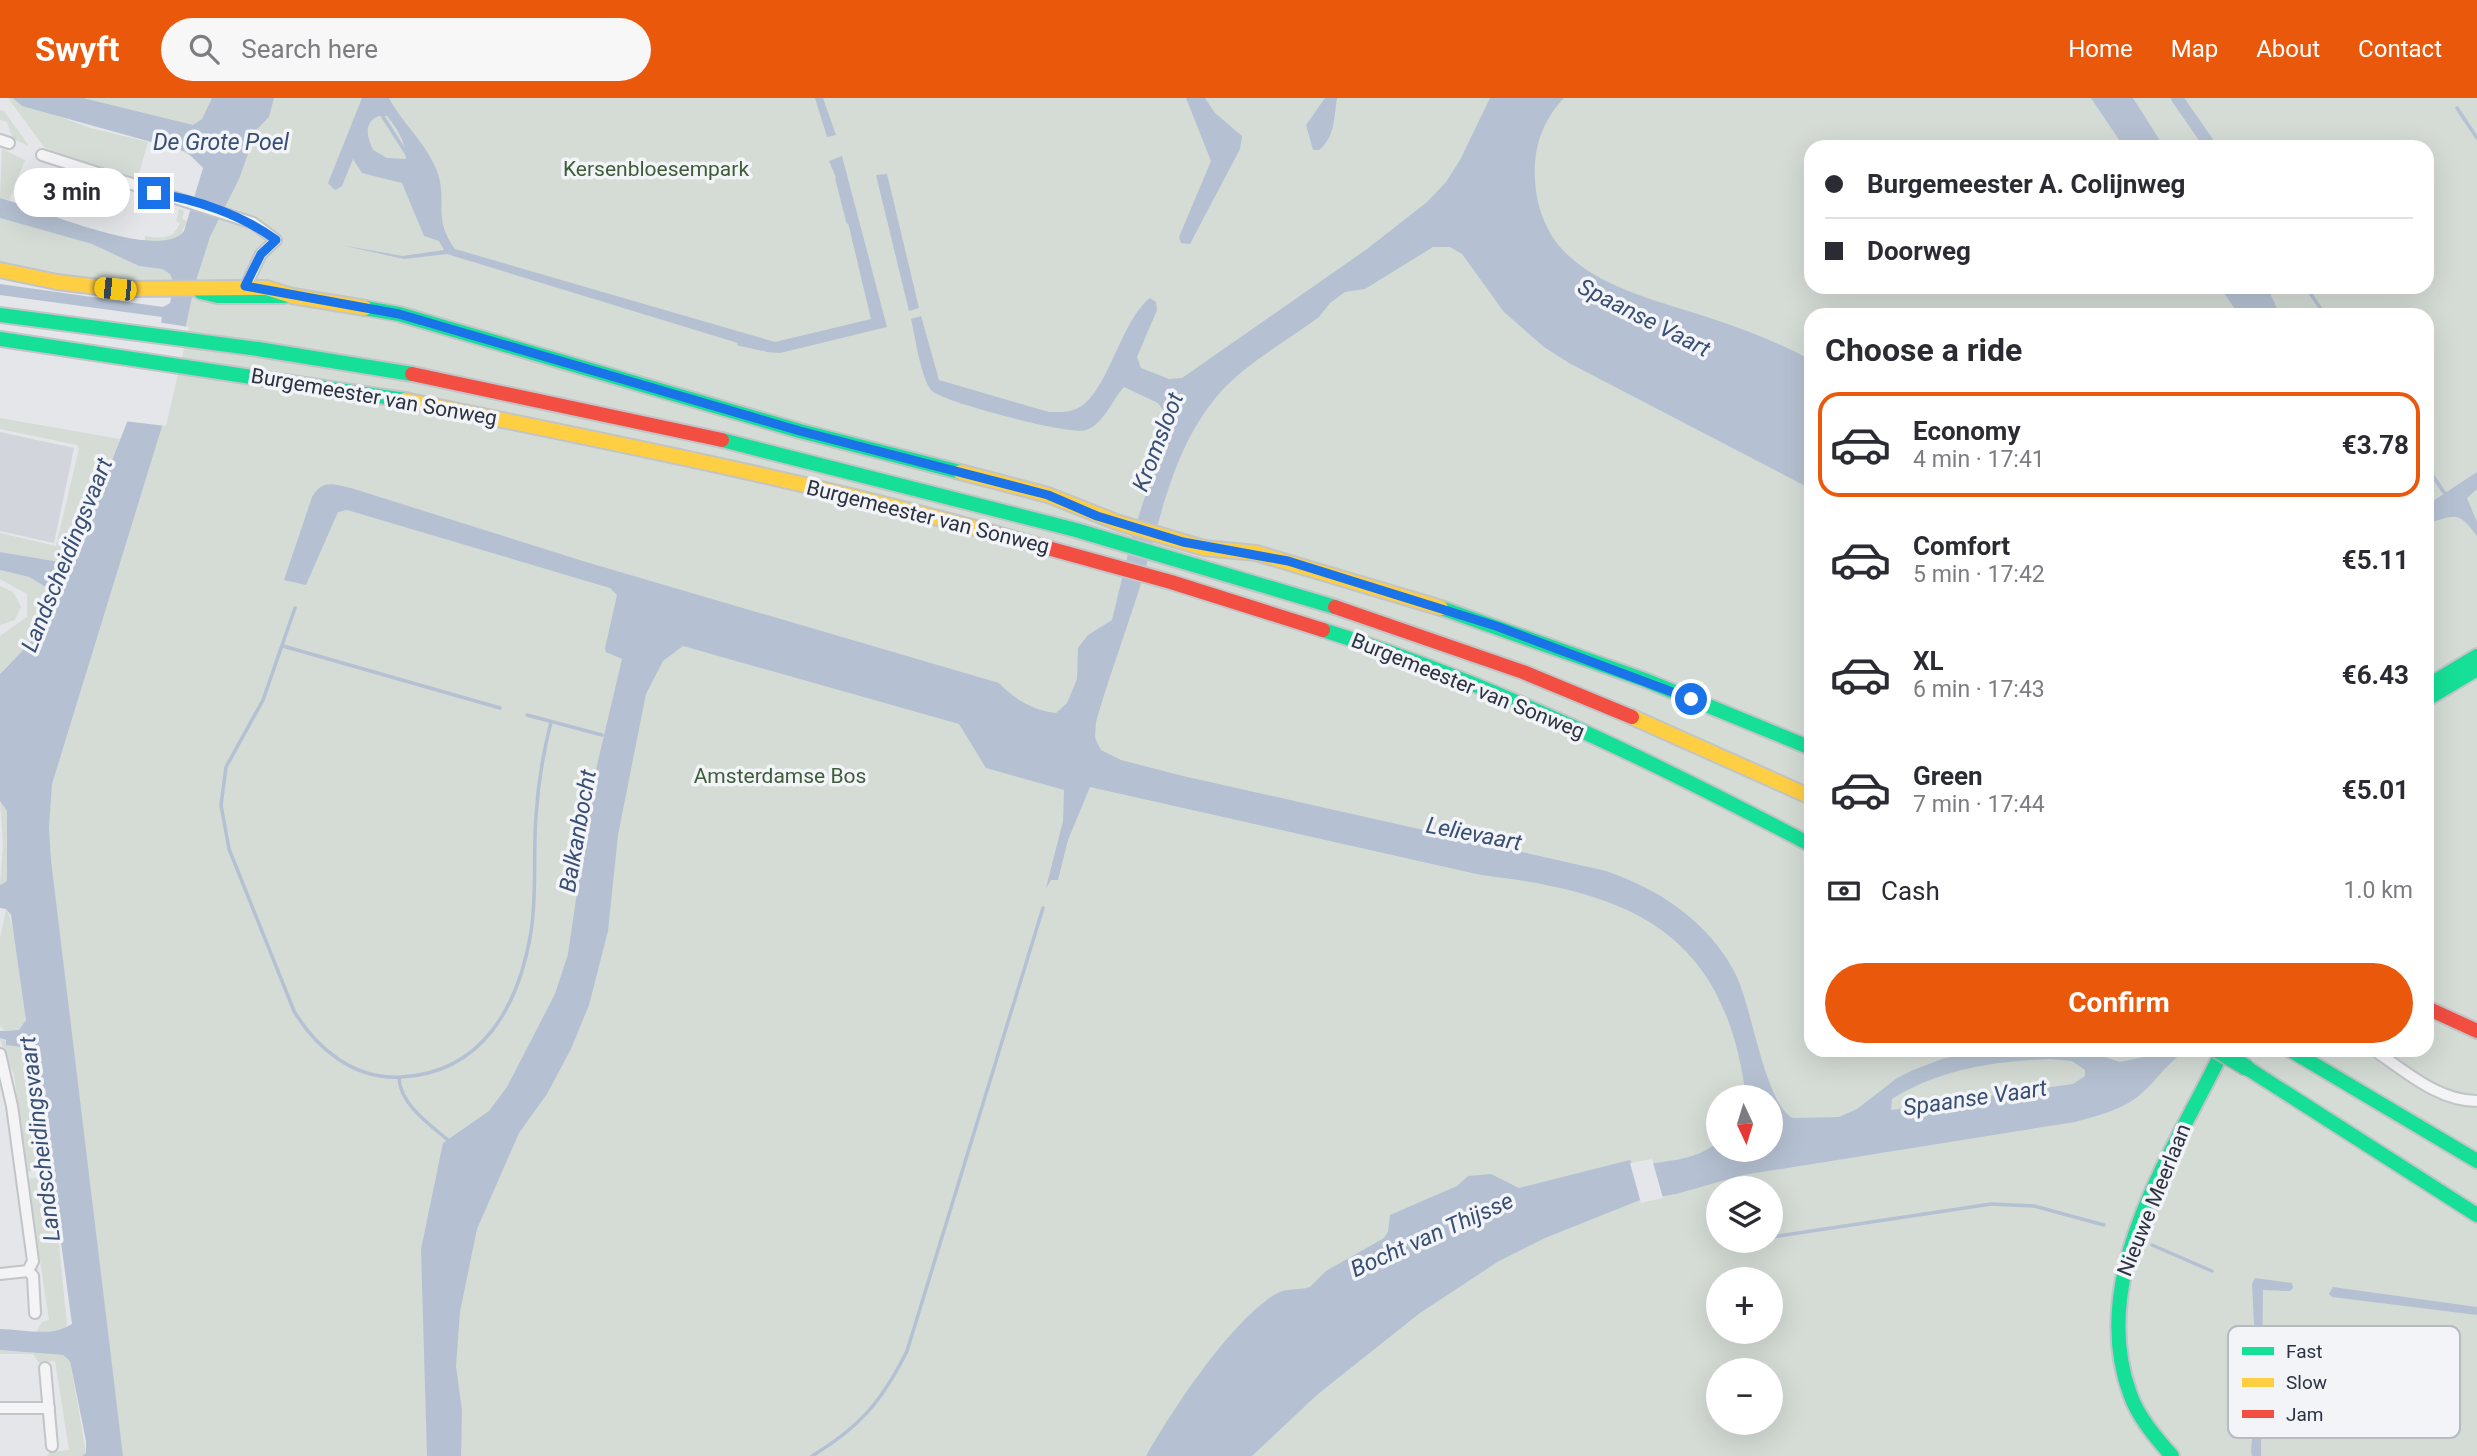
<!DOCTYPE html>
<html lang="en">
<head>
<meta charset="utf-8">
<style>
  :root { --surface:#fff; --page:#f7f7f7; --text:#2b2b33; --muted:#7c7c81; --line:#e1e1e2; --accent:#ea580c }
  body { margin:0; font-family:Roboto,sans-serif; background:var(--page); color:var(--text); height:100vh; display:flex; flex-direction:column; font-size:26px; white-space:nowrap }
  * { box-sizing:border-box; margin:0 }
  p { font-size:23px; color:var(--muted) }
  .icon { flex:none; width:38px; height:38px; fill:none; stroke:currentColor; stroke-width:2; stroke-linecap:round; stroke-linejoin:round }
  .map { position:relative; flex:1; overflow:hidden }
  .panel { position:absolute; left:1804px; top:210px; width:630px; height:749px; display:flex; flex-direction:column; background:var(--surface); border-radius:21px; box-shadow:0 7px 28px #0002 }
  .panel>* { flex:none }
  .top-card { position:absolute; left:1804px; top:42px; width:630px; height:154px; border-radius:21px; box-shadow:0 7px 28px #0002; display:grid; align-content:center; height:154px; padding:0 21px; background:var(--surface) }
  .needle { width:46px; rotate:176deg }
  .fabs { position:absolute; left:1706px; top:987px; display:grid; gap:14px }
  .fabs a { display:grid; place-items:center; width:77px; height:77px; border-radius:50%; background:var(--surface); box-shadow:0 7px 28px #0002; font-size:35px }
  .end { position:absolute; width:32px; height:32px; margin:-16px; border:9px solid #1a73e8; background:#fff; box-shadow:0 0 0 4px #fff }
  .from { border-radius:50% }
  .bubble { position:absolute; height:49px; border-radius:24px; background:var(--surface); box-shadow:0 7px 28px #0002; font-size:23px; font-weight:700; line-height:49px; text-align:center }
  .car { position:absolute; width:21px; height:42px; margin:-21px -10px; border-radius:9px; box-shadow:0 0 5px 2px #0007; background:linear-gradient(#f5c518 24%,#345 0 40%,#f5c518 0 76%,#345 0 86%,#f5c518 0) }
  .top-card b { display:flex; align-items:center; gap:24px; height:66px; font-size:26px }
  .top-card b+b { border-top:2px solid var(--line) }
  .top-card i { width:18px; height:18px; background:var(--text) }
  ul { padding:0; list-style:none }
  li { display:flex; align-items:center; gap:21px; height:105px; margin:0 14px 10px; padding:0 7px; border:4px solid transparent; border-radius:21px }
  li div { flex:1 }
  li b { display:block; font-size:26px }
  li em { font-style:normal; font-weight:700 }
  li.selected { border-color:var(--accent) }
  li>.icon { width:63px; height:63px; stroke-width:1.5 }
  h2 { padding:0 21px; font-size:32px; line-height:84px }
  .pay { display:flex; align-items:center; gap:18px; height:77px; padding:0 21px; font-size:26px }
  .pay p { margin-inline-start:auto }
  .button { display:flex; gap:14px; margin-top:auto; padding:14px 21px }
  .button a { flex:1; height:80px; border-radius:42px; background:var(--accent); color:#fff; font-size:28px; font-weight:700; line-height:80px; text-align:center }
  header { display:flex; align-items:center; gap:42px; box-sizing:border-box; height:98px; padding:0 35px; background:var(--accent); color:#fff }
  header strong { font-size:33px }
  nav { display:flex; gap:38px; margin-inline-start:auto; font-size:24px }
  .search { width:490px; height:63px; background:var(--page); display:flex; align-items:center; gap:18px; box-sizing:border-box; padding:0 24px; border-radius:38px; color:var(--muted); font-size:26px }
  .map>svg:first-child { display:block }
  .built { fill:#d3d5dc }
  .green { fill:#d4dcd5; fill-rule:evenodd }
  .water { fill:#b5c1d2; fill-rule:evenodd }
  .pier { fill:#e4e6e9 }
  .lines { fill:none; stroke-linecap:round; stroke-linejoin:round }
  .stream { stroke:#b5c1d2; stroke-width:3.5 }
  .canal { stroke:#b5c1d2; stroke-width:12 }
  .street-casing { stroke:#c2c4c7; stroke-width:14 }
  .fast-casing { stroke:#c2c4c7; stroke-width:18 }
  .slow-casing { stroke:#c2c4c7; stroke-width:18 }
  .jam-casing { stroke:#c2c4c7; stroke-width:18 }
  .street { stroke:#f4f4f6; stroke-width:10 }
  .fast { stroke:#16e098; stroke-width:14 }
  .slow { stroke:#ffcf43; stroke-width:14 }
  .jam { stroke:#f24e42; stroke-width:14 }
  .fast-bridge-casing { stroke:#b7b9bd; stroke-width:19; stroke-linecap:butt }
  .fast-bridge { stroke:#16e098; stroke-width:16 }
  .route { stroke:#1a73e8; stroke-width:9 }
  .labels { text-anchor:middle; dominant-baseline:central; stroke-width:7; stroke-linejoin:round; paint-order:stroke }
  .park-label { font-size:21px; fill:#3e5c3a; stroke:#f3f4f8 }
  .street-label { font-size:21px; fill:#2c3241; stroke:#f3f4f8 }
  .water-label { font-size:23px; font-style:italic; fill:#384e73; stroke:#f3f4f8 }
  .key { fill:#f3f4f8; stroke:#b7bac1; stroke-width:2 }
  .key-label { font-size:19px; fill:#2c3241 }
</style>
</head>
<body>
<header>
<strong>Swyft</strong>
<div class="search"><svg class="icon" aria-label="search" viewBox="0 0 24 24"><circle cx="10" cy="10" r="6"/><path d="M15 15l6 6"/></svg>Search here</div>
<nav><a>Home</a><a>Map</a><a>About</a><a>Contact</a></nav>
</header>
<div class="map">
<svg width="2477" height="1358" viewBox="0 0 2477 1358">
  <rect width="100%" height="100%" fill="#e4e6e9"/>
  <path class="built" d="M 0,334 L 74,350 L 54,445 L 0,433 Z"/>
  <g class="green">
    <path d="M 8,0 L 2477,0 L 2477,1358 L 123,1358 L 39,713 L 206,135 L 203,65 L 176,50 L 16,2 L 90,30 L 148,44 L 136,86 L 52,56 L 53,53 L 44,49 ZM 1811,49 L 2427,49 L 2427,189 L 1811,189 ZM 1811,217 L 2427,217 L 2427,952 L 1811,952 ZM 1718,999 L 1771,999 L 1771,1052 L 1718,1052 ZM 1718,1090 L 1771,1090 L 1771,1143 L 1718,1143 ZM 1718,1181 L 1771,1181 L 1771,1234 L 1718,1234 ZM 1718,1272 L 1771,1272 L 1771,1325 L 1718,1325 Z"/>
    <path d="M 0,12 L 4,13 L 29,48 L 13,41 L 7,24 L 0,22 Z"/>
    <path d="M 2,51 L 25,62 L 9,102 L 0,100 Z"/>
    <path d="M 179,111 L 184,113 L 182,121 L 187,123 L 180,138 L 162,144 L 145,143 L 145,138 C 162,141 174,141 180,125 L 176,123 Z"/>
    <path d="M 0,120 L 92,146 L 139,168 L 162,171 L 170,176 L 174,186 L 107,184 L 0,166 Z"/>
    <path d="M 0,320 L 120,341 L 74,457 L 60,464 L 0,454 L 0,435 L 56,448 L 79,351 L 77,347 L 0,331 Z"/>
    <path d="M 0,472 L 29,479 L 54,494 C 57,533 22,549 0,576 L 0,538 L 27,519 L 27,496 L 0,481 Z"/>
    <path d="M 0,488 L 13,494 L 21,509 L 15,522 L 0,527 Z"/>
    <path d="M 0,703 L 7,713 L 7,783 L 0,787 L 3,746 Z"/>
    <path d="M 6,811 C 15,823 28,908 25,924 C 25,929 24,929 19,932 L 4,932 L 0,928 L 0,840 Z"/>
    <path d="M 0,940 L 6,943 L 7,947 L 35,951 L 50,1070 L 26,1074 L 14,976 L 5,959 Z"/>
    <path d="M 52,1077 L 67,1227 L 64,1231 L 36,1235 L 42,1224 L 49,1222 L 28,1081 Z"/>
    <path d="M 0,1252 L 63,1257 L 70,1263 L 86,1355 L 82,1358 L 47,1358 L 50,1354 L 69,1352 L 55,1263 L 39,1265 L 33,1256 L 0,1256 Z"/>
  </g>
  <g class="water">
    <path d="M 13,0 L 83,0 L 193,27 L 202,21 L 212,0 L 274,0 L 269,19 L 257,31 L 239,81 L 210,139 L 195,186 L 167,312 L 52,686 L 49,729 L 51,762 L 123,1358 L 82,1358 L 86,1355 L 86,1343 L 70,1263 L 63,1257 L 0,1252 L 0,1231 C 24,1231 50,1240 72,1226 L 35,951 L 6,947 L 6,942 L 0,940 L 0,933 L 19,932 L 26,922 L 11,817 L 6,811 L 0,810 L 0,787 L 7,783 L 7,713 L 0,703 L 0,576 L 49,525 L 54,494 L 29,479 L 0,472 L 0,454 L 60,464 L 74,457 L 134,307 L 159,238 L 162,219 L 0,197 L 0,186 L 163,209 L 170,205 L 174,186 L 170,176 L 162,171 L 139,168 L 92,146 L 0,120 L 0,100 C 35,109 159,165 184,133 L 203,70 L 187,54 L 22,8 Z"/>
    <path d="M 362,0 L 389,0 C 402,25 427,46 437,73 C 448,103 432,120 455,151 L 775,244 L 871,221 L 839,87 L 829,63 L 842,58 L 887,229 L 780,255 L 767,254 L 447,156 L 404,161 L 341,147 L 402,158 L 444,152 L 439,143 L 424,138 L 402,85 L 362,75 L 353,61 L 342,88 L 335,92 L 328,85 ZM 379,18 L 387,18 C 398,31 406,45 406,61 L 387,60 L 373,52 C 367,39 363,24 379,18 Z"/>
    <path d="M 815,0 L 823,0 L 836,37 L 827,39 Z"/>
    <path d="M 1186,0 L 1205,0 L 1215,15 L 1242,38 L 1240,51 L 1190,146 L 1181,145 L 1179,139 L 1211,63 Z"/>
    <path d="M 1325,0 L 1337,0 C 1334,19 1335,40 1319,52 L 1313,52 L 1306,27 Z"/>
    <path d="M 1490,0 L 1564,0 C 1542,23 1533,51 1535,83 C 1537,112 1548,140 1570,159 C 1607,192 1662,204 1707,219 C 1743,231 1778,244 1811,262 L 1811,391 L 1569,265 L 1544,249 L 1504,214 L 1462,156 L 1450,149 L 1433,149 L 1365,191 L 1345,194 L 1330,205 L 1319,219 C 1288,242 1242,268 1218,297 C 1170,354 1161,423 1139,492 C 1125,536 1109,579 1096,624 L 1095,640 L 1101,652 L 1121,662 L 1183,678 L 1606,773 C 1659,791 1707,823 1734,873 C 1752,905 1764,1006 1793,1020 L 1839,1019 L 1857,1011 L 1897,980 L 1911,973 L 1942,961 L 1978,953 L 2083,952 L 2120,964 L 2148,958 L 2157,952 L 2188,952 C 2167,963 2155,986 2136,1000 C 2118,1013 2096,1018 2075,1024 L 1743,1077 L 1676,1096 L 1640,1102 L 1545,1140 L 1499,1163 L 1420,1215 L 1318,1296 L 1252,1358 L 1146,1358 C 1174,1310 1228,1227 1274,1197 C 1286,1189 1297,1193 1310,1189 L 1326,1173 L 1384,1140 L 1388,1134 L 1390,1117 L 1457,1088 L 1468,1078 L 1491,1076 L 1519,1090 L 1630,1062 L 1635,1069 C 1666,1061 1692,1065 1718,1044 L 1718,1052 L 1771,1052 L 1771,999 L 1746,999 C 1725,834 1633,795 1481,777 L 1090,689 L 1068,742 L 1058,782 L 1051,782 L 1046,790 L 1063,723 L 1064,692 L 986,670 L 959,626 L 683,548 L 663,563 L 646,596 L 618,737 L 608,833 L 589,907 L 571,951 L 547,996 L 519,1035 L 477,1131 L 460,1214 L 456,1268 L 462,1313 L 461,1358 L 427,1358 L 421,1151 L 443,1045 L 489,1013 L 507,989 L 555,896 L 568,856 L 593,684 L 622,561 L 606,554 L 605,550 L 617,497 L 610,490 L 347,412 L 338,414 L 306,487 L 284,482 L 312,399 C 322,381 333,386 351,390 L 586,464 L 999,585 C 1014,601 1034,613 1056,615 L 1067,605 L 1077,581 L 1078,550 L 1088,537 L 1112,522 L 1132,439 L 1166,333 L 1163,312 L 1158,305 L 1124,289 C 1112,302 1104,326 1086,332 C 1072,338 943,304 932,293 C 921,282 915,237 911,221 L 921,218 L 939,282 L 1049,314 C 1057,314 1067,315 1076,311 C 1107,299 1120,223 1150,200 L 1156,204 L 1157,212 L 1137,259 L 1141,270 L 1169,281 L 1182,280 L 1367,151 L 1427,104 L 1446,84 L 1460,62 ZM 2050,961 L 2072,963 L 2085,972 L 2085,978 L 2073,986 L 1891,1012 L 1892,1001 C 1940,971 1995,963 2050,961 Z"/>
    <path d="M 2091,0 L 2133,0 L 2164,49 L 2124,49 Z"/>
    <path d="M 887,76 L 919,210 L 909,213 L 876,77 Z"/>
    <path d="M 2220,189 L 2267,189 L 2280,217 L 2239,217 Z"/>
    <path d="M 2477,374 L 2477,391 L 2467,400 L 2477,424 L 2477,438 C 2457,411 2456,418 2427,425 L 2427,407 Z"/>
    <path d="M 2255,1180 L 2292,1185 L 2293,1190 L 2290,1193 L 2263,1192 L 2261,1358 L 2252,1358 L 2251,1353 L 2257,1283 L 2252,1186 Z"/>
    <path d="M 2333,1189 L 2477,1209 L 2477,1217 L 2332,1199 L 2329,1196 Z"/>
  </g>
  <g class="pier">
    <path d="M 157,224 L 189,229 L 166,328 L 124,323 L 144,273 Z"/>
    <path d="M 1652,1061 L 1663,1100 L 1641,1105 L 1630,1065 Z"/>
  </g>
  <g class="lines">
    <g class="stream">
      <path d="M 2457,10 L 2477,40"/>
      <path d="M 380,14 L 408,58"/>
      <path d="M 837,81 L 848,124"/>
      <path d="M 2306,189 L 2325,217"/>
      <path d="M 739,246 L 762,251"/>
      <path d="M 2427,369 L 2445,396"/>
      <path d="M 295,510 L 263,602 L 226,669 L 221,707 L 229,751 L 294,913 C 316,950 354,982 401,979 C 483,975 519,907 531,834 C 537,796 533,756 536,718 C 538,686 543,655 551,624"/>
      <path d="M 283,548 L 500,610"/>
      <path d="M 527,617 L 602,637"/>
      <path d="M 399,980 C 400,1006 429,1026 448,1042"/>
      <path d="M 1771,1139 L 1991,1106 L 2034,1108 L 2104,1127"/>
      <path d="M 1744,1143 L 1746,1143"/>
      <path d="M 2152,1147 L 2212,1173"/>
      <path d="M 812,1358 C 860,1329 882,1303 907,1253 L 1043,810"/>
    </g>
    <path class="canal" d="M 2177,0 L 2211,49"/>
    <defs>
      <g id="street">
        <path d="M 0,42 L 9,45"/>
        <path d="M 42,57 L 253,125 L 276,142 L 261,156 L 242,196"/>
        <path d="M 2374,952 C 2405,973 2438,1003 2477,1003"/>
        <path d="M 0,956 L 12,1008 L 33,1163 L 28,1173"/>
        <path d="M 28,1173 L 33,1178 L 35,1215"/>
        <path d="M 0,1176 L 28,1173"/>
        <path d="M 45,1270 L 52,1348"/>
        <path d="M 0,1310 L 49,1310"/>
      </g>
      <g id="fast">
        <path d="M 201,194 L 218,198 L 285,198"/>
        <path d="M 365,210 L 399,216 L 800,333 L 960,374"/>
        <path d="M 0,217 L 258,251 L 412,276"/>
        <path d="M 0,241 L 405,302"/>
        <path d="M 722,342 L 1076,432 L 1335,509"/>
        <path d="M 1441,510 L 1645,582 L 1811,650"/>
        <path d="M 1323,532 C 1492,585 1654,664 1811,747"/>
        <path d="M 2427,588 L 2477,558"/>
        <path d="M 2427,601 L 2477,571"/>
        <path d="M 2290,952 L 2477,1063"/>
        <path d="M 2247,970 L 2477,1117"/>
        <path d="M 2172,1358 C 2156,1340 2138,1319 2130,1296 C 2088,1181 2168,1063 2217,964"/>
      </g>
      <g id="slow">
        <path d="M 0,172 L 57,184 L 115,191 L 267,190 L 292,198 L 365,210"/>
        <path d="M 405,302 C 599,342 795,380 986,433"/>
        <path d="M 960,374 L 1048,397 L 1119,425 L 1204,450 L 1256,455 L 1441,510"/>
        <path d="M 1632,619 L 1811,699"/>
      </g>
      <g id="jam">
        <path d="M 412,276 L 722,342"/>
        <path d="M 986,433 L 1171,484 L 1323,532"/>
        <path d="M 1335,509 L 1523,574 L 1632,619"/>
        <path d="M 2427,910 L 2477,933"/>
      </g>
    </defs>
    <use href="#street" class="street-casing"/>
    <use href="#fast" class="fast-casing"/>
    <use href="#slow" class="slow-casing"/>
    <use href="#jam" class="jam-casing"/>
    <use href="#street" class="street"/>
    <use href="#fast" class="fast"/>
    <use href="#slow" class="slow"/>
    <use href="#jam" class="jam"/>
    <defs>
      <path id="fast-bridge" d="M 2217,952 L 2247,970"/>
    </defs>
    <use href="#fast-bridge" class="fast-bridge-casing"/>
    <use href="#fast-bridge" class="fast-bridge"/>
  </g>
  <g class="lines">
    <path class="route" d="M 154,95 C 196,101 242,117 276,142 L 261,156 L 245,188 L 399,216 L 800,333 L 1048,397 L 1097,418 L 1183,444 L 1288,463 L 1496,528 L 1691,601"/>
  </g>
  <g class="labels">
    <g class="park-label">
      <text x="656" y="71">Kersenbloesempark</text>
      <text x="780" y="678">Amsterdamse Bos</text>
    </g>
    <g class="street-label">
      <text transform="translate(374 299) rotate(10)">Burgemeester van Sonweg</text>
      <text transform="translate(928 419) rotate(14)">Burgemeester van Sonweg</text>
      <text transform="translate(1468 588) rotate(22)">Burgemeester van Sonweg</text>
      <text transform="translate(2154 1102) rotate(-68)">Nieuwe Meerlaan</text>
    </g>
    <g class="water-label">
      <text x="221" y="44">De Grote Poel</text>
      <text transform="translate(1644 220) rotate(27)">Spaanse Vaart</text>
      <text transform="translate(1158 344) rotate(-69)">Kromsloot</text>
      <text transform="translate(67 457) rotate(-68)">Landscheidingsvaart</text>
      <text transform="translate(578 733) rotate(-80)">Balkanbocht</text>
      <text transform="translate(1474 736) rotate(11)">Lelievaart</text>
      <text transform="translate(1975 1000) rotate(-8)">Spaanse Vaart</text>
      <text transform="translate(40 1041) rotate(-97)">Landscheidingsvaart</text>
      <text transform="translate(1432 1137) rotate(-24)">Bocht van Thijsse</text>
    </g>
  </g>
  <rect x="2228" y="1228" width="232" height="112" rx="10" class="key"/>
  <rect x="2242" y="1249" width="32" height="8" fill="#16e098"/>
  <rect x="2242" y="1280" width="32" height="9" fill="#ffcf43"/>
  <rect x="2242" y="1312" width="32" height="8" fill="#f24e42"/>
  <g class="key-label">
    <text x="2286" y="1260">Fast</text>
    <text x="2286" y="1291">Slow</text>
    <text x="2286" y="1323">Jam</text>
  </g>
</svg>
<div class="fabs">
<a><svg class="needle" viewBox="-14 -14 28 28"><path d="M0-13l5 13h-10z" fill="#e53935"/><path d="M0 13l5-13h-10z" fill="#7c7c81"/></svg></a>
<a><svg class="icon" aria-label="layers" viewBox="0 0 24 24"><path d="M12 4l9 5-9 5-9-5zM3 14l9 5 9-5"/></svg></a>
<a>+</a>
<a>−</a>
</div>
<i class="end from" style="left:1691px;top:601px"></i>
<i class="end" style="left:154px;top:95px"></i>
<div class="bubble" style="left:14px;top:70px;width:116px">3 min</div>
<i class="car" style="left:115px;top:191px;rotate:276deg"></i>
<div class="top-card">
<b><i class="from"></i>Burgemeester A. Colijnweg</b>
<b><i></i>Doorweg</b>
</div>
<section class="panel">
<h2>Choose a ride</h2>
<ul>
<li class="selected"><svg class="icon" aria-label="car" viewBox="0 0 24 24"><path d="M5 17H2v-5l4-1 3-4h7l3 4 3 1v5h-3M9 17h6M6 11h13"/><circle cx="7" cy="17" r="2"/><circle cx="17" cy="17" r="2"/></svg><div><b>Economy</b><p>4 min · 17:41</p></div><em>€3.78</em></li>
<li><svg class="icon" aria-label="car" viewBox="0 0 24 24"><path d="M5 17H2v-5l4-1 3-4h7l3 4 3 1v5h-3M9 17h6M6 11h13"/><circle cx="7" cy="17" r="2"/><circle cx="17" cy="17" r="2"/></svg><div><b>Comfort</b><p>5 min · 17:42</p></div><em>€5.11</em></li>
<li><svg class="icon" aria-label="car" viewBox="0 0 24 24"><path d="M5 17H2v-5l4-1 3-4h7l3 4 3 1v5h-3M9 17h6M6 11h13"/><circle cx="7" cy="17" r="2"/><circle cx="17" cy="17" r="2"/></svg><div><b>XL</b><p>6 min · 17:43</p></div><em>€6.43</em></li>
<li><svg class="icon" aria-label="car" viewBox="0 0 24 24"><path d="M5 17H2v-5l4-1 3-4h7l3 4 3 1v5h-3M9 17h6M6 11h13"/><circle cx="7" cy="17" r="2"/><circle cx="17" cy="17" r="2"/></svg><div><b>Green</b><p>7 min · 17:44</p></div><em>€5.01</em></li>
</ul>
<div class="pay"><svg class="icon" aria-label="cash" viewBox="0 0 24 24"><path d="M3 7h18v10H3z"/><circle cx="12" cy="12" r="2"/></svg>Cash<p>1.0 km</p></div>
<div class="button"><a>Confirm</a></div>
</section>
</div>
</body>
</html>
